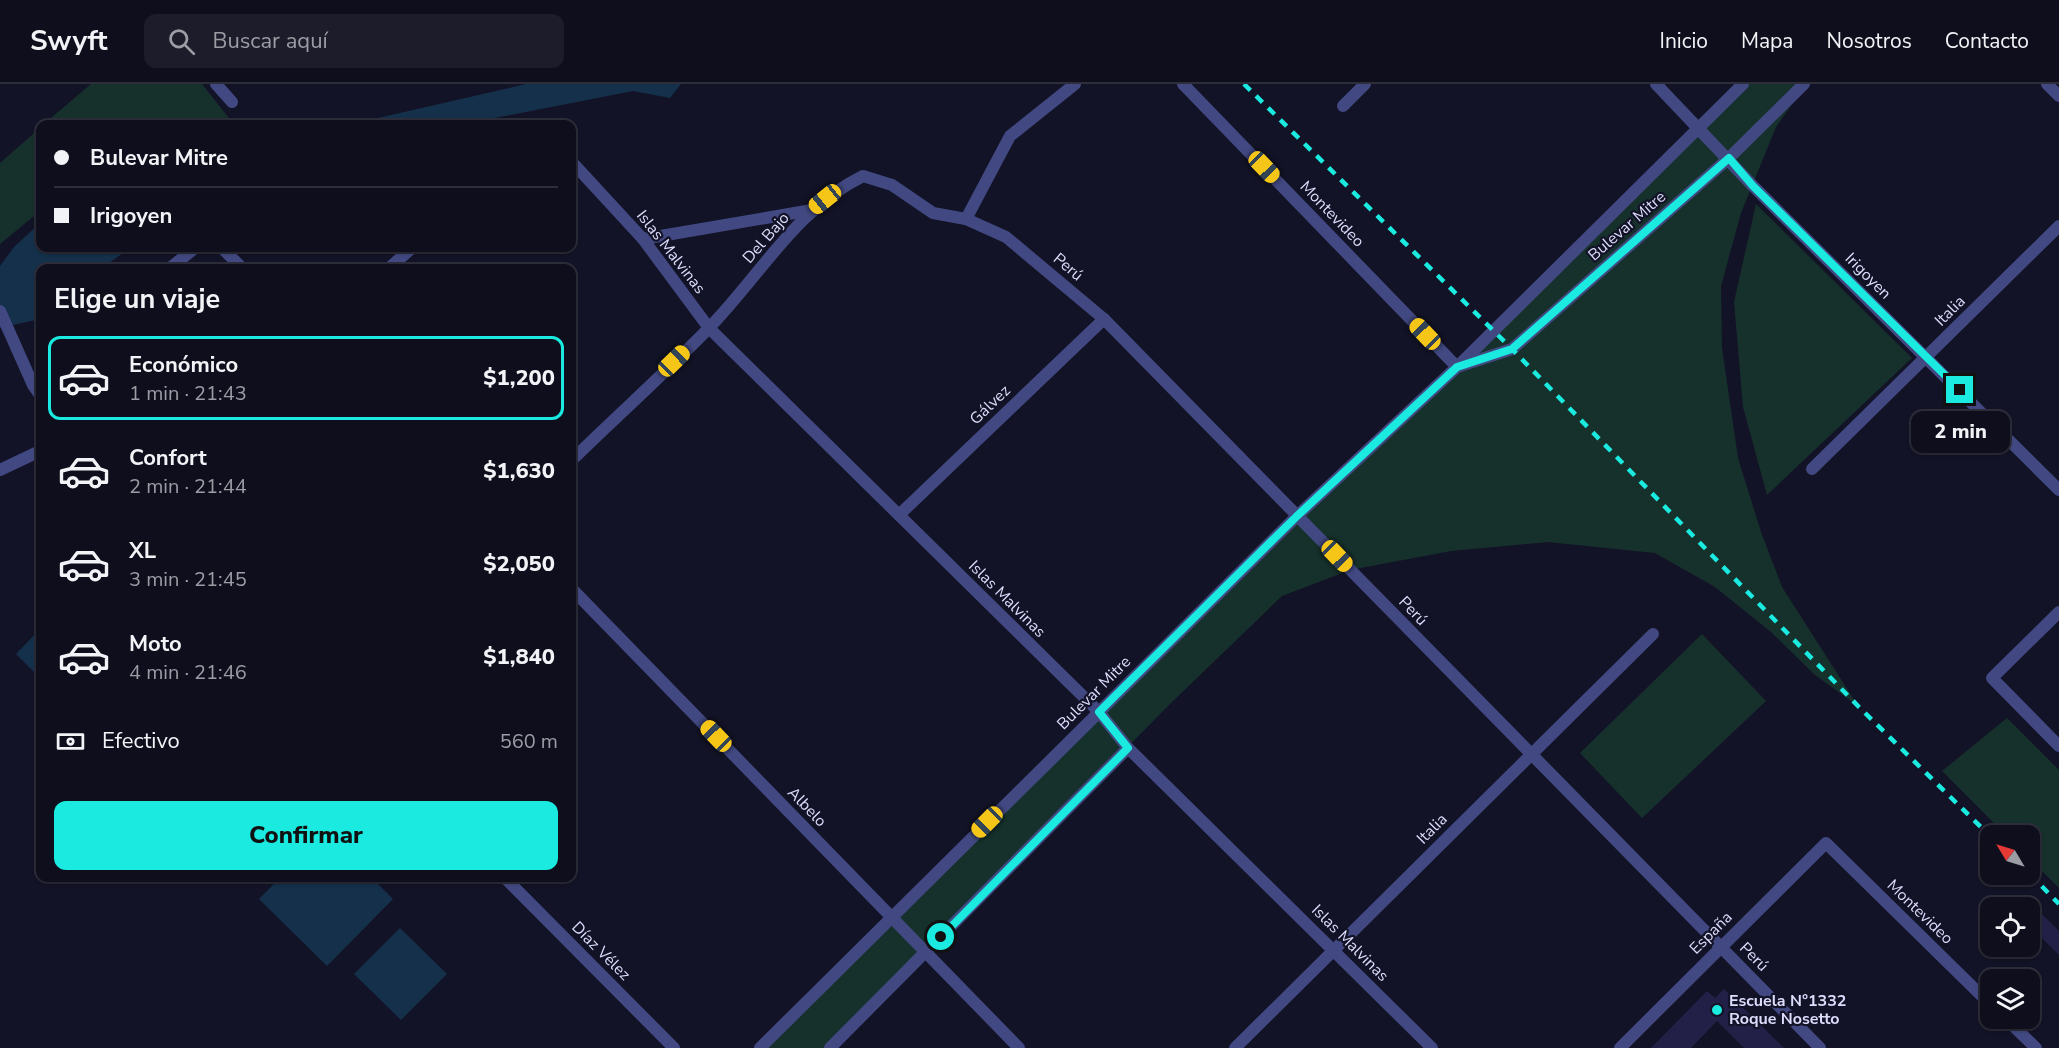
<!DOCTYPE html>
<html lang="es">
<head>
<meta charset="utf-8">
<style>
  :root { --surface:#0e0e1d; --page:#1c1c2a; --text:#f1f3f6; --muted:#9b9ca4; --line:#2e2e3b; --accent:#1aeae0 }
  body { margin:0; font-family:"Nunito Sans",sans-serif; background:var(--page); color:var(--text); height:100vh; display:flex; flex-direction:column; font-size:22px; white-space:nowrap }
  * { box-sizing:border-box; margin:0 }
  p { font-size:20px; color:var(--muted) }
  .icon { flex:none; width:33px; height:33px; fill:none; stroke:currentColor; stroke-width:2; stroke-linecap:round; stroke-linejoin:round }
  .map { position:relative; flex:1; overflow:hidden }
  .sheet { position:absolute; left:36px; top:180px; width:540px; height:618px; display:flex; flex-direction:column; background:var(--surface); border-radius:12px; box-shadow:0 2px 4px #0004,0 0 0 2px var(--line) }
  .sheet>* { flex:none }
  .top-card { position:absolute; left:36px; top:36px; width:540px; height:132px; border-radius:12px; box-shadow:0 2px 4px #0004,0 0 0 2px var(--line); display:grid; align-content:center; height:132px; padding:0 18px; background:var(--surface) }
  .needle { width:39px; rotate:308deg }
  .buttons { position:absolute; left:1980px; top:741px; display:grid; gap:12px }
  .buttons a { display:grid; place-items:center; width:60px; height:60px; border-radius:12px; background:var(--surface); box-shadow:0 2px 4px #0004,0 0 0 2px var(--line); font-size:30px }
  .end { position:absolute; width:27px; height:27px; margin:-14px; border:8px solid #1aeae0; background:#111; box-shadow:0 0 0 3px #111 }
  .from { border-radius:50% }
  .bubble { position:absolute; height:42px; border-radius:12px; background:var(--surface); box-shadow:0 2px 4px #0004,0 0 0 2px var(--line); font-size:20px; font-weight:800; line-height:42px; text-align:center }
  .car { position:absolute; width:18px; height:36px; margin:-18px -9px; border-radius:8px; box-shadow:0 0 4px 2px #0007; background:linear-gradient(#f5c518 24%,#345 0 40%,#f5c518 0 76%,#345 0 86%,#f5c518 0) }
  .top-card b { display:flex; align-items:center; gap:21px; height:57px; font-size:22px }
  .top-card b+b { border-top:2px solid var(--line) }
  .top-card i { width:15px; height:15px; background:var(--text) }
  ul { padding:0; list-style:none }
  li { display:flex; align-items:center; gap:18px; height:84px; margin:0 12px 9px; padding:0 6px; border:3px solid transparent; border-radius:12px }
  li div { flex:1 }
  li b { display:block; font-size:22px }
  li em { font-style:normal; font-weight:800 }
  li.active { border-color:var(--accent) }
  li>.icon { width:54px; height:54px; stroke-width:1.5 }
  h2 { padding:0 18px; font-size:27px; line-height:72px }
  .pay { display:flex; align-items:center; gap:15px; height:66px; padding:0 18px; font-size:22px }
  .pay p { margin-inline-start:auto }
  .primary-button { display:flex; gap:12px; margin-top:auto; padding:12px 18px }
  .primary-button a { flex:1; height:69px; border-radius:12px; background:var(--accent); color:#111; font-size:24px; font-weight:800; line-height:69px; text-align:center }
  header { display:flex; align-items:center; gap:36px; box-sizing:border-box; height:84px; padding:0 30px; background:var(--surface); border-bottom:2px solid var(--line) }
  header strong { font-size:28px }
  nav { display:flex; gap:33px; margin-inline-start:auto; font-size:21px }
  .search { width:420px; height:54px; background:var(--page); display:flex; align-items:center; gap:15px; box-sizing:border-box; padding:0 21px; border-radius:12px; color:var(--muted); font-size:22px }
  .map>svg:first-child { display:block }
  .green { fill:#16312c }
  .water { fill:#14304a }
  .building { fill:#222047 }
  .lines { fill:none; stroke-linecap:round; stroke-linejoin:round }
  .minor { stroke:#424982; stroke-width:12 }
  .tertiary { stroke:#424982; stroke-width:12 }
  .rail { stroke:#1aeae0; stroke-width:4.5; stroke-dasharray:9 8; stroke-linecap:butt }
  .route { stroke:#1aeae0; stroke-width:8 }
  .poi-dot { fill:#1aeae0; stroke:#131327; stroke-width:2 }
  .labels { text-anchor:middle; dominant-baseline:central; stroke-width:4.5; stroke-linejoin:round; paint-order:stroke }
  .street-label { font-size:16px; fill:#dcddfc; stroke:#131327 }
  .poi-label { font-size:16px; font-weight:bold; fill:#dcddfc; stroke:#131327; text-anchor:start }
</style>
</head>
<body>
<header>
<strong>Swyft</strong>
<div class="search"><svg class="icon" aria-label="search" viewBox="0 0 24 24"><circle cx="10" cy="10" r="6"/><path d="M15 15l6 6"/></svg>Buscar aquí</div>
<nav><a>Inicio</a><a>Mapa</a><a>Nosotros</a><a>Contacto</a></nav>
</header>
<div class="map">
<svg width="2059" height="964" viewBox="0 0 2059 964">
  <rect width="100%" height="100%" fill="#131327"/>
  <g class="green">
    <path d="M 91,0 L 202,0 L 232,38 L 44,40 Z"/>
    <path d="M 1743,0 L 1806,0 L 1776,43 L 1741,129 L 1721,202 L 1722,264 L 1738,374 L 1761,448 L 1782,503 L 1858,622 L 1815,591 L 1771,548 L 1715,503 L 1655,469 L 1548,458 L 1451,467 L 1350,486 L 1282,512 L 1171,619 L 830,964 L 760,964 Z"/>
    <path d="M 40,44 L 40,127 L 0,160 L 0,79 Z"/>
    <path d="M 1756,120 L 1912,274 L 1767,411 L 1743,323 L 1734,218 Z"/>
    <path d="M 1702,550 L 1766,617 L 1642,734 L 1580,669 Z"/>
    <path d="M 2007,634 L 2059,686 L 2059,804 L 2030,775 L 2030,752 L 2006,751 L 1942,687 Z"/>
  </g>
  <g class="water">
    <path d="M 526,0 L 681,0 L 670,14 L 633,7 L 464,40 L 338,40 L 378,34 Z"/>
    <path d="M 40,139 L 40,164 L 130,164 L 102,184 L 40,184 L 40,235 L 0,244 L 0,182 L 14,163 Z"/>
    <path d="M 40,545 L 40,594 L 16,570 Z"/>
    <path d="M 280,794 L 372,794 L 393,815 L 327,882 L 259,815 Z"/>
    <path d="M 400,844 L 447,890 L 401,936 L 354,890 Z"/>
  </g>
  <g class="building">
    <path d="M 2030,818 L 2059,847 L 2059,871 L 2030,842 Z"/>
    <path d="M 1724,905 L 1784,964 L 1744,964 L 1717,937 L 1691,964 L 1651,964 L 1707,907 L 1715,914 Z"/>
  </g>
  <g class="lines">
    <g class="minor">
      <path d="M 216,0 L 232,18"/>
      <path d="M 1183,0 L 1457,283 L 1512,265 L 1729,74 L 1804,0"/>
      <path d="M 1656,0 L 1753,102 L 2059,406"/>
      <path d="M 2047,0 L 2059,12"/>
      <path d="M 1343,22 L 1365,0"/>
      <path d="M 572,78 L 643,155 L 709,244 L 1099,628 L 1128,664 L 1432,964"/>
      <path d="M 966,135 L 1006,153 L 1104,235 L 1820,964"/>
      <path d="M 643,155 L 812,126"/>
      <path d="M 222,164 L 242,184"/>
      <path d="M 170,184 L 195,164"/>
      <path d="M 389,184 L 412,164"/>
      <path d="M 0,227 L 33,301 L 40,311"/>
      <path d="M 572,376 C 617,332 664,290 708,245 C 759,193 796,125 863,92 L 892,101 L 933,129 L 966,135 L 1010,52 L 1075,0"/>
      <path d="M 1812,385 L 2059,142"/>
      <path d="M 0,386 L 40,367"/>
      <path d="M 899,431 L 1104,235"/>
      <path d="M 572,505 L 1019,964"/>
      <path d="M 2059,528 L 1992,594 L 2059,662"/>
      <path d="M 505,794 L 674,964"/>
      <path d="M 2005,934 L 2036,964"/>
      <path d="M 830,964 L 1128,664"/>
      <path d="M 1235,964 L 1653,550"/>
      <path d="M 1620,964 L 1826,759 L 1990,920"/>
    </g>
    <path class="tertiary" d="M 760,964 L 1297,432 L 1457,283 L 1743,0"/>
    <g class="rail">
      <path d="M 1244,0 L 1512,265 L 1858,622 L 1990,752"/>
      <path d="M 2030,790 L 2059,820"/>
    </g>
  </g>
  <g class="lines">
    <path class="route" d="M 941,853 L 1128,664 L 1099,628 L 1115,612 L 1297,432 L 1457,283 L 1512,265 L 1729,74 L 1753,102 L 1960,306"/>
  </g>
  <circle class="poi-dot" cx="1717" cy="926" r="6"/>
  <g class="labels">
    <g class="street-label">
      <text transform="translate(1332 130) rotate(46)">Montevideo</text>
      <text transform="translate(1627 142) rotate(-41)">Bulevar Mitre</text>
      <text transform="translate(766 154) rotate(-49)">Del Bajo</text>
      <text transform="translate(671 168) rotate(52)">Islas Malvinas</text>
      <text transform="translate(1068 183) rotate(40)">Perú</text>
      <text transform="translate(1868 192) rotate(45)">Irigoyen</text>
      <text transform="translate(1950 227) rotate(-45)">Italia</text>
      <text transform="translate(990 321) rotate(-44)">Gálvez</text>
      <text transform="translate(1007 515) rotate(45)">Islas Malvinas</text>
      <text transform="translate(1413 527) rotate(46)">Perú</text>
      <text transform="translate(1094 609) rotate(-45)">Bulevar Mitre</text>
      <text transform="translate(807 723) rotate(46)">Albelo</text>
      <text transform="translate(1432 745) rotate(-45)">Italia</text>
      <text transform="translate(1920 828) rotate(44)">Montevideo</text>
      <text transform="translate(1711 849) rotate(-45)">España</text>
      <text transform="translate(1350 859) rotate(45)">Islas Malvinas</text>
      <text transform="translate(601 867) rotate(45)">Díaz Vélez</text>
      <text transform="translate(1754 873) rotate(45)">Perú</text>
    </g>
    <g class="poi-label">
      <text x="1729" y="917">Escuela N°1332<tspan x="1729" dy="18">Roque Nosetto</tspan></text>
    </g>
  </g>
</svg>
<div class="buttons">
<a><svg class="needle" viewBox="-14 -14 28 28"><path d="M0-13l5 13h-10z" fill="#e53935"/><path d="M0 13l5-13h-10z" fill="#9b9ca4"/></svg></a>
<a><svg class="icon" aria-label="locate" viewBox="0 0 24 24"><circle cx="12" cy="12" r="6"/><path d="M12 2v4M12 18v4M2 12h4M18 12h4"/></svg></a>
<a><svg class="icon" aria-label="layers" viewBox="0 0 24 24"><path d="M12 4l9 5-9 5-9-5zM3 14l9 5 9-5"/></svg></a>
</div>
<i class="end from" style="left:941px;top:853px"></i>
<i class="end" style="left:1960px;top:306px"></i>
<div class="bubble" style="left:1911px;top:327px;width:99px">2 min</div>
<i class="car" style="left:1264px;top:83px;rotate:136deg"></i>
<i class="car" style="left:825px;top:115px;rotate:231deg"></i>
<i class="car" style="left:1425px;top:250px;rotate:316deg"></i>
<i class="car" style="left:674px;top:277px;rotate:46deg"></i>
<i class="car" style="left:1337px;top:472px;rotate:136deg"></i>
<i class="car" style="left:716px;top:652px;rotate:316deg"></i>
<i class="car" style="left:987px;top:738px;rotate:225deg"></i>
<div class="top-card">
<b><i class="from"></i>Bulevar Mitre</b>
<b><i></i>Irigoyen</b>
</div>
<section class="sheet">
<h2>Elige un viaje</h2>
<ul>
<li class="active"><svg class="icon" aria-label="car" viewBox="0 0 24 24"><path d="M5 17H2v-5l4-1 3-4h7l3 4 3 1v5h-3M9 17h6M6 11h13"/><circle cx="7" cy="17" r="2"/><circle cx="17" cy="17" r="2"/></svg><div><b>Económico</b><p>1 min · 21:43</p></div><em>$1,200</em></li>
<li><svg class="icon" aria-label="car" viewBox="0 0 24 24"><path d="M5 17H2v-5l4-1 3-4h7l3 4 3 1v5h-3M9 17h6M6 11h13"/><circle cx="7" cy="17" r="2"/><circle cx="17" cy="17" r="2"/></svg><div><b>Confort</b><p>2 min · 21:44</p></div><em>$1,630</em></li>
<li><svg class="icon" aria-label="car" viewBox="0 0 24 24"><path d="M5 17H2v-5l4-1 3-4h7l3 4 3 1v5h-3M9 17h6M6 11h13"/><circle cx="7" cy="17" r="2"/><circle cx="17" cy="17" r="2"/></svg><div><b>XL</b><p>3 min · 21:45</p></div><em>$2,050</em></li>
<li><svg class="icon" aria-label="car" viewBox="0 0 24 24"><path d="M5 17H2v-5l4-1 3-4h7l3 4 3 1v5h-3M9 17h6M6 11h13"/><circle cx="7" cy="17" r="2"/><circle cx="17" cy="17" r="2"/></svg><div><b>Moto</b><p>4 min · 21:46</p></div><em>$1,840</em></li>
</ul>
<div class="pay"><svg class="icon" aria-label="cash" viewBox="0 0 24 24"><path d="M3 7h18v10H3z"/><circle cx="12" cy="12" r="2"/></svg>Efectivo<p>560 m</p></div>
<div class="primary-button"><a>Confirmar</a></div>
</section>
</div>
</body>
</html>
